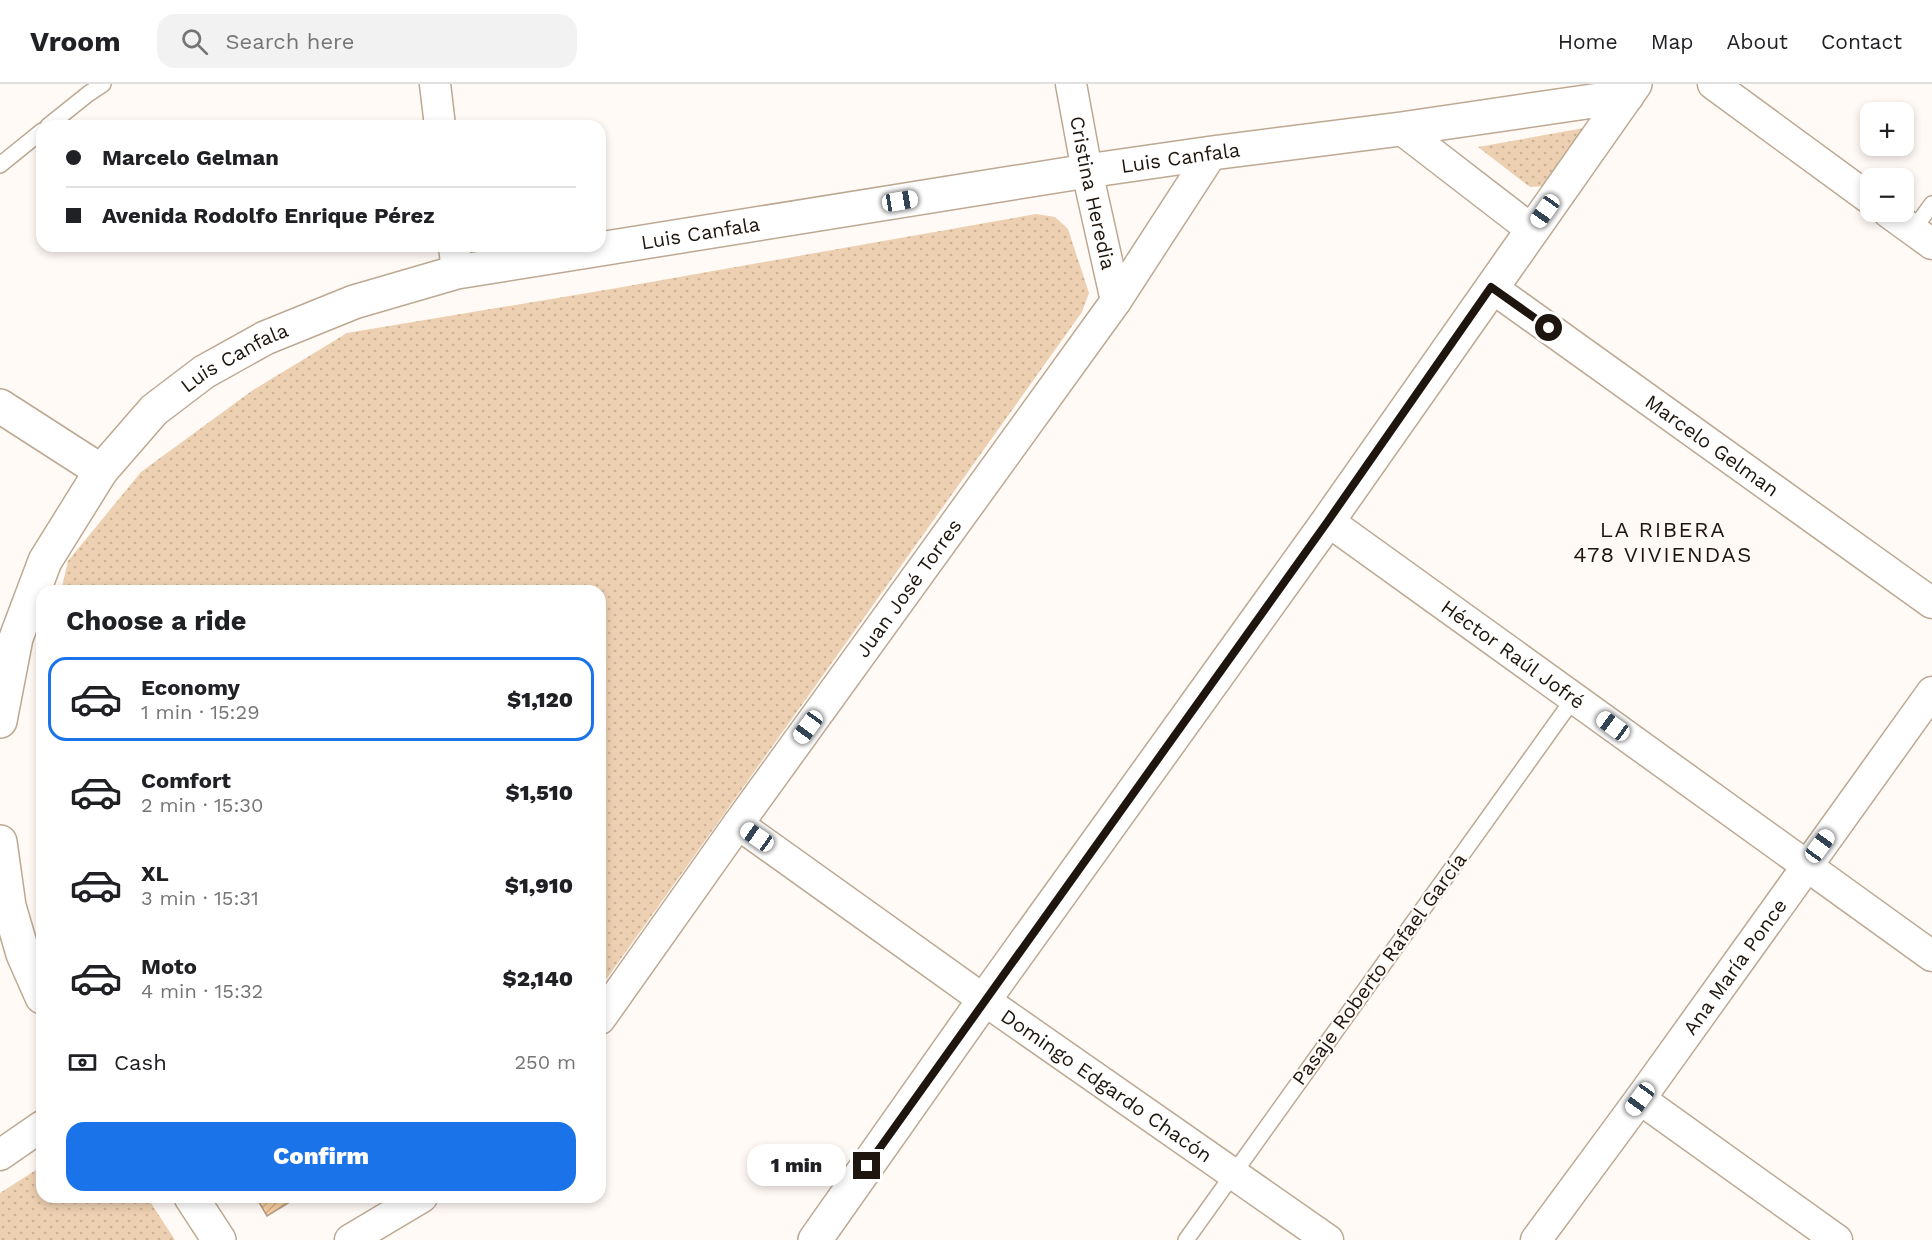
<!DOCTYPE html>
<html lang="en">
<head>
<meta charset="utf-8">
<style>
  :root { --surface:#fff; --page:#f2f2f2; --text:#202124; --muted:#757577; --line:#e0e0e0; --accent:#1a73e8 }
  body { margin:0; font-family:"Work Sans",sans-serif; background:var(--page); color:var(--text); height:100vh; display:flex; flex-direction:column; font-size:22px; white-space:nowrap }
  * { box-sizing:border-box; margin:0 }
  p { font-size:20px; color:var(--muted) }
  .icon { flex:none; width:33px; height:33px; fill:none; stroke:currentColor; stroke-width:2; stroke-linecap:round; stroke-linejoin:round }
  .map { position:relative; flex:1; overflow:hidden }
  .sheet { position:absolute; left:36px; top:501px; width:570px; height:618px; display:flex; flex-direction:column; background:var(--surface); border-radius:18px; box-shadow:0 3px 9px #0003 }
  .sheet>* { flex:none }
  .guide { position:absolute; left:36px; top:36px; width:570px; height:132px; border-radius:18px; box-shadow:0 3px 9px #0003; display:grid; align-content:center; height:132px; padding:0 30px; background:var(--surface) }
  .fabs { position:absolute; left:1860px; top:18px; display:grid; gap:12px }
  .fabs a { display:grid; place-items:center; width:54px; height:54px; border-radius:12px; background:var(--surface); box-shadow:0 3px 9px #0003; font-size:30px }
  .end { position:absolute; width:27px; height:27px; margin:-14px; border:8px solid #1e160e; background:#fff; box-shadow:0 0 0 3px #fff }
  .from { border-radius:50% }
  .bubble { position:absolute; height:42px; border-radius:18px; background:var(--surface); box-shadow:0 3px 9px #0003; font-size:20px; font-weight:800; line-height:42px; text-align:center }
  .car { position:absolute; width:18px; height:36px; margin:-18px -9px; border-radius:8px; box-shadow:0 0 4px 2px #0007; background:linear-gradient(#fff 24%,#345 0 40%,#fff 0 76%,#345 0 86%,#fff 0) }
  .guide b { display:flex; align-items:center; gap:21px; height:57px; font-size:22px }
  .guide b+b { border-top:2px solid var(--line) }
  .guide i { width:15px; height:15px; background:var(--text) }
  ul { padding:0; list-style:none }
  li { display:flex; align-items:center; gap:18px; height:84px; margin:0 12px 9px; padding:0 18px; border:3px solid transparent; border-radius:18px }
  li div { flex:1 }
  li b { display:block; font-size:22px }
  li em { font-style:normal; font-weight:800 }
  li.selected { border-color:var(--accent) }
  li>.icon { width:54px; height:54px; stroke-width:1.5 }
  h2 { padding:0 30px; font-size:27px; line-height:72px }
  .pay { display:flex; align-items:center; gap:15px; height:66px; padding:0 30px; font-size:22px }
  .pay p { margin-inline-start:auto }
  .primary-button { display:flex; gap:12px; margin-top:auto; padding:12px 30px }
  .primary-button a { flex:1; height:69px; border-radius:18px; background:var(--accent); color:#fff; font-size:24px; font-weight:800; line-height:69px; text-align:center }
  header { display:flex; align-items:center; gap:36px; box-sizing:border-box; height:84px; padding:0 30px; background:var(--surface); border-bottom:2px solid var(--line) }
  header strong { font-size:28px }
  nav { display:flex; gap:33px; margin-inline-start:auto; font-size:21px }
  .search { width:420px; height:54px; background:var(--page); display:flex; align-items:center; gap:15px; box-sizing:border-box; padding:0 21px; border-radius:18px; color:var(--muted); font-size:22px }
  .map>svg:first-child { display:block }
  .grass { fill:url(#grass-dots) }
  .building { fill:url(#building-hatch); stroke:#b09b85; stroke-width:1.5 }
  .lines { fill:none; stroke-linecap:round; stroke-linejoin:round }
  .service-casing { stroke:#bda892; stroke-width:18 }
  .minor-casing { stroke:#bda892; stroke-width:33 }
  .tertiary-casing { stroke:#bda892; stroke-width:36 }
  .service { stroke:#fff; stroke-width:15 }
  .minor { stroke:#fff; stroke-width:30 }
  .tertiary { stroke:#fff; stroke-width:33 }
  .route { stroke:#1e160e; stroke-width:8 }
  .labels { text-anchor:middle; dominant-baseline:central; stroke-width:4.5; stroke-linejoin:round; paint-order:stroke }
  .street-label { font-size:20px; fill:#1e160e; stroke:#fffaf6 }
  .quarter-label { font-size:22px; letter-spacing:1.5px; fill:#1e160e; stroke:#fffaf6 }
</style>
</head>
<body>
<header>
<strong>Vroom</strong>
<div class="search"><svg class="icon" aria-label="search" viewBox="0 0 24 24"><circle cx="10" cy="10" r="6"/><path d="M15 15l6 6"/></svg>Search here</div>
<nav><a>Home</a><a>Map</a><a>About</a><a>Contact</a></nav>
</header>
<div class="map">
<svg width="1932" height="1156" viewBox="0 0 1932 1156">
  <defs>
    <pattern id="grass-dots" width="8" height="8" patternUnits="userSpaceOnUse" patternTransform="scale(1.5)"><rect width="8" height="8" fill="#edd0b1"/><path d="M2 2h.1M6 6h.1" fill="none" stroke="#cbb297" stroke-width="1.8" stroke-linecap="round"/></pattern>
    <pattern id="building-hatch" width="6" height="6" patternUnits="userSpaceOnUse" patternTransform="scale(1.5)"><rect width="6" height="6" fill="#f9cea1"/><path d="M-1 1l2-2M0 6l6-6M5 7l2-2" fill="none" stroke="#d5b089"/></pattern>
  </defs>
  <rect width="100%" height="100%" fill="#fffaf6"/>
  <g class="grass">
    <path d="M 1584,44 L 1546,102 L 1530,103 L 1478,63 Z"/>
    <path d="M 1036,130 L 1055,133 L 1068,145 L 1089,209 L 1082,228 L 600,904 L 600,507 L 61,507 L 68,477 L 141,388 L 253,306 L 347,249 L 617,204 Z"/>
    <path d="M 42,587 L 42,774 L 36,752 L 40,596 Z"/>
    <path d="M 42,1082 L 42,1113 L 147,1113 L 175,1156 L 0,1156 L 0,1109 Z"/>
  </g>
  <path class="building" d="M 256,1113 L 298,1113 L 267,1132 Z"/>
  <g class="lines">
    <defs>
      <g id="service">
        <path d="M 48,42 L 88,10 L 103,0"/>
        <path d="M 0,81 L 42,47"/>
        <path d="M 1913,146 L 1932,120"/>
        <path d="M 1186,1156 L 1574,614"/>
      </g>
      <g id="minor">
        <path d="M 435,0 L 440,42"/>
        <path id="s1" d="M 1071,0 L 1087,87 L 1116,217"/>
        <path d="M 1713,0 L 1870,115"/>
        <path d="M 1401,45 L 1532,146"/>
        <path d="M 1888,128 L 1932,160"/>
        <path d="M 454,162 L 457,188"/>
        <path id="s2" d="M 1491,203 L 1932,519"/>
        <path id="s3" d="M 1328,437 L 1932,872"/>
        <path id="s4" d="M 738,740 L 984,916 L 1328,1156"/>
        <path id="s5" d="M 600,935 L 738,740 L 1116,217 L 1212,69"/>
        <path d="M 1640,1015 L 1837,1156"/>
        <path d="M 0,1071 L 42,1042"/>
        <path d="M 350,1156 L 422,1113"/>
        <path id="s6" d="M 1536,1156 L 1640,1015 L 1932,608"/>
      </g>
      <g id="tertiary">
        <path d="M 0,322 L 101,387"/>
        <path id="s7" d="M 0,637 L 16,554 L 45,477 L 101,387 L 154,326 L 204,288 L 265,254 L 354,218 L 457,188 L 1087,87 L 1212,69 L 1401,45 L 1627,12"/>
        <path d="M 0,758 L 9,822 L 23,870 L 42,913"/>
        <path d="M 191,1113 L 219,1156"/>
        <path d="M 815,1156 L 984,916 L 1328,437 L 1635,0"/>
      </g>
    </defs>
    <use href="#service" class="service-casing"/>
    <use href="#minor" class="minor-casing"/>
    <use href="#tertiary" class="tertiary-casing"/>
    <use href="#service" class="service"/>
    <use href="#minor" class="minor"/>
    <use href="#tertiary" class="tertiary"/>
  </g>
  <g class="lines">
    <path class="route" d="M 867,1082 L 1328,437 L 1491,203 L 1549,244"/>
  </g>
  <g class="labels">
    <g class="street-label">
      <text stroke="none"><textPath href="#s7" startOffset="1422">Luis Canfala</textPath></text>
      <text stroke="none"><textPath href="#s1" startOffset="111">Cristina Heredia</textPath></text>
      <text stroke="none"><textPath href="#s7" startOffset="936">Luis Canfala</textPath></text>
      <text stroke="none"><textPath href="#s7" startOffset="450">Luis Canfala</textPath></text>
      <text stroke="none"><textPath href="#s2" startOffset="272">Marcelo Gelman</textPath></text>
      <text stroke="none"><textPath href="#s5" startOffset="530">Juan José Torres</textPath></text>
      <text stroke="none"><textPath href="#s3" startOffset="228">Héctor Raúl Jofré</textPath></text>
      <text stroke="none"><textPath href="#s6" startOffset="338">Ana María Ponce</textPath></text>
      <text transform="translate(1379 885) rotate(-54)">Pasaje Roberto Rafael García</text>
      <text stroke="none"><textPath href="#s4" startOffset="452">Domingo Edgardo Chacón</textPath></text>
    </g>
    <g class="quarter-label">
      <text x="1663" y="445">LA RIBERA<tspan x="1663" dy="25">478 VIVIENDAS</tspan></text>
    </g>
  </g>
</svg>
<div class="fabs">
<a>+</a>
<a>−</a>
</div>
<i class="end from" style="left:1549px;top:244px"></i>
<i class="end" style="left:867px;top:1082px"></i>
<div class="bubble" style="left:747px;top:1060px;width:99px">1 min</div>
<i class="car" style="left:900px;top:117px;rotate:81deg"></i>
<i class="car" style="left:1545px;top:127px;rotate:215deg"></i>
<i class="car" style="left:1613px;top:642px;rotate:306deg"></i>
<i class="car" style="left:808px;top:643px;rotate:216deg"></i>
<i class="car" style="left:757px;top:753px;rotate:305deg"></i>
<i class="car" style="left:1820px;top:762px;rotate:36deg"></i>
<i class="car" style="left:1640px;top:1015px;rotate:216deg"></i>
<div class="guide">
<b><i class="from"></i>Marcelo Gelman</b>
<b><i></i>Avenida Rodolfo Enrique Pérez</b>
</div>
<section class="sheet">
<h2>Choose a ride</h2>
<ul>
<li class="selected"><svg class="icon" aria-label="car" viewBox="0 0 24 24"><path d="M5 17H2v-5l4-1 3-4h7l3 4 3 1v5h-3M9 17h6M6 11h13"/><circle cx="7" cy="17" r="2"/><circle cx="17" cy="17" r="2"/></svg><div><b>Economy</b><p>1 min · 15:29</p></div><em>$1,120</em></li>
<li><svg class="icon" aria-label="car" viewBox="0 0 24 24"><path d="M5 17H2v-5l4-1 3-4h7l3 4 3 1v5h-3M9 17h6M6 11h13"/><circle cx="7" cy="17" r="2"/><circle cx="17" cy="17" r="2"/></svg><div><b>Comfort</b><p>2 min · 15:30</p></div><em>$1,510</em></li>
<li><svg class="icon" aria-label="car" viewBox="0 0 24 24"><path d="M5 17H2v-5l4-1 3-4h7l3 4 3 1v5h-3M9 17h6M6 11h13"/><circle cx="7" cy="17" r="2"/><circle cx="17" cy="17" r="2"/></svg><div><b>XL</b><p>3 min · 15:31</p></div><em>$1,910</em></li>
<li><svg class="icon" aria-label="car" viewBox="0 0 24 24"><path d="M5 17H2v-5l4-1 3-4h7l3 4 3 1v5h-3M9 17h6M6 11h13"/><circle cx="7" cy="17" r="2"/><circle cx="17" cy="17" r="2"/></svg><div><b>Moto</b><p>4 min · 15:32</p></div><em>$2,140</em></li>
</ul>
<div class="pay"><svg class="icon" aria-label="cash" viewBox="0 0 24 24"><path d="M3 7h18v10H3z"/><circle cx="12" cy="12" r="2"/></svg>Cash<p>250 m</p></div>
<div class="primary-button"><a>Confirm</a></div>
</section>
</div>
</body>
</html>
